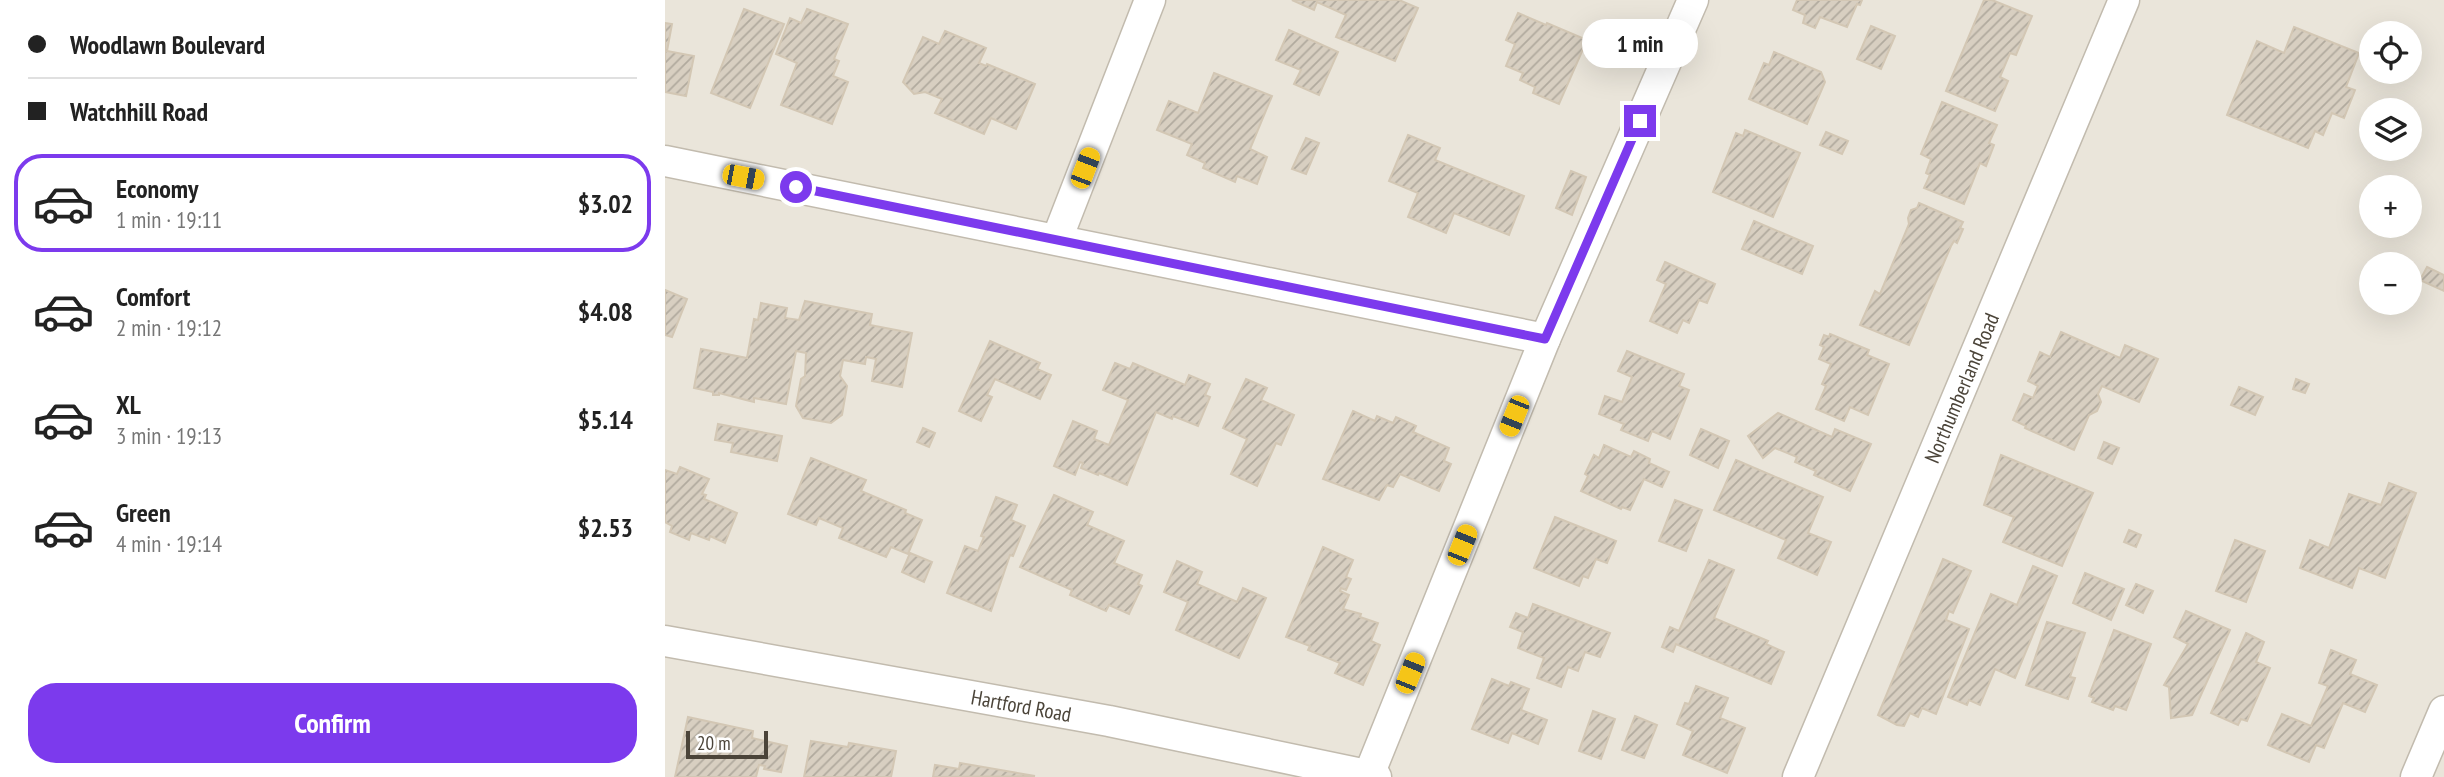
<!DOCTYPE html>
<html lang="en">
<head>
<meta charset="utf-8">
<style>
  :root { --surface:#fff; --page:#f2f2f2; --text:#222; --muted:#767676; --line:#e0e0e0; --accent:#7c3aed }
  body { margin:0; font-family:"PT Sans Narrow",sans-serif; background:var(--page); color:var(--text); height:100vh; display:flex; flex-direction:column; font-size:26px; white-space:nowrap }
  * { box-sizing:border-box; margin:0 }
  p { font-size:23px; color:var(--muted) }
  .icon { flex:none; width:38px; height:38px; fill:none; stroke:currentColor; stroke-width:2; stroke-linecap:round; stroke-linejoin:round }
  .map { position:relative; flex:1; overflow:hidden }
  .details { display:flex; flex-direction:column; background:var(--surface); width:665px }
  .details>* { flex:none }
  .top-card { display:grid; align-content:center; height:154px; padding:0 28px; background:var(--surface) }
  .buttons { position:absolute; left:1694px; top:21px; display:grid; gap:14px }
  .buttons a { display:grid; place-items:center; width:63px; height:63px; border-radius:50%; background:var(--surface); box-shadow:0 7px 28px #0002; font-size:35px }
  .scale { position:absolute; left:21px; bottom:18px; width:82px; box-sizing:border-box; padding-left:7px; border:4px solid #4b4439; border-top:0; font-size:19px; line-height:24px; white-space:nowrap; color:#4b4439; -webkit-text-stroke:5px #fff; paint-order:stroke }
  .end { position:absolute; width:32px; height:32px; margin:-16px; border:9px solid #7c3aed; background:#fff; box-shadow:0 0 0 4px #fff }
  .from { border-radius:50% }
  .bubble { position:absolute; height:49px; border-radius:24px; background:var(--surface); box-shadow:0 7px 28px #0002; font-size:23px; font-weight:700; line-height:49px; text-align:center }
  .car { position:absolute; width:21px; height:42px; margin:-21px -10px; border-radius:9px; box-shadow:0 0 5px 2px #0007; background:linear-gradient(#f5c518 24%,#345 0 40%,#f5c518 0 76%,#345 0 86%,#f5c518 0) }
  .top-card b { display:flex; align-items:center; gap:24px; height:66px; font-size:26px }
  .top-card b+b { border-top:2px solid var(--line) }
  .top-card i { width:18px; height:18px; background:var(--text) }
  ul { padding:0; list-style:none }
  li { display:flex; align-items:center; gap:21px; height:98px; margin:0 14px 10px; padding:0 14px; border:4px solid transparent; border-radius:28px }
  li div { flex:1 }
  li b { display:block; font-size:26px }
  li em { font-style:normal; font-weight:700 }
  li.on { border-color:var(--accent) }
  li>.icon { width:63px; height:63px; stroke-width:1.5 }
  .button { display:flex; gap:14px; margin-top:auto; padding:14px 28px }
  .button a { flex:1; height:80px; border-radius:28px; background:var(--accent); color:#fff; font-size:28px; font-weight:700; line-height:80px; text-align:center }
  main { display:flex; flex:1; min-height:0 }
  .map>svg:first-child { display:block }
  .residential { fill:#eae5da; fill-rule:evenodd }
  .building { fill:url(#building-hatch); stroke:#d3c7b4; stroke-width:2 }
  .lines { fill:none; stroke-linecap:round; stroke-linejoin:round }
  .minor-casing { stroke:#c2bbae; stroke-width:33 }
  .minor { stroke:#fff; stroke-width:30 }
  .route { stroke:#7c3aed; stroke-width:9 }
  .labels { text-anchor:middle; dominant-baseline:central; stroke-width:6; stroke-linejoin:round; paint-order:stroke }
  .street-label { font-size:21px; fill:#4b4439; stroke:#fff }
</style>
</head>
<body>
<main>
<section class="details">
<div class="top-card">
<b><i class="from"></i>Woodlawn Boulevard</b>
<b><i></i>Watchhill Road</b>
</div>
<ul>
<li class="on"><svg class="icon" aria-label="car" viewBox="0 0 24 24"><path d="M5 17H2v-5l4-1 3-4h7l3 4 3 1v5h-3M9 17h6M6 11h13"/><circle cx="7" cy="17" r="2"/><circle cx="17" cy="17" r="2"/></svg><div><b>Economy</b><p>1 min · 19:11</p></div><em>$3.02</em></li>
<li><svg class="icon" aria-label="car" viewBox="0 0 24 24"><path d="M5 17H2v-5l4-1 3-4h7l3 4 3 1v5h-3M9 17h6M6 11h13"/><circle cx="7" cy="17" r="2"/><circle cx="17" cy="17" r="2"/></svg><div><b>Comfort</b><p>2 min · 19:12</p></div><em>$4.08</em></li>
<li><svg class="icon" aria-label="car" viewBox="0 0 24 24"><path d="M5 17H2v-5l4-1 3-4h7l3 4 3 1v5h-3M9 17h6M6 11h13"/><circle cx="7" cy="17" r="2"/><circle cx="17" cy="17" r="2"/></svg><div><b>XL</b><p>3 min · 19:13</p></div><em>$5.14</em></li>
<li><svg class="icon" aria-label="car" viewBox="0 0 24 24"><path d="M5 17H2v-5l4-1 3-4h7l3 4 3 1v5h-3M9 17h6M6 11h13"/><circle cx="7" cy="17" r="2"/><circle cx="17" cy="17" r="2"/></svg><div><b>Green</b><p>4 min · 19:14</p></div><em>$2.53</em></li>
</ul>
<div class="button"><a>Confirm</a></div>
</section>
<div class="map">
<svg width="1779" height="777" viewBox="0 0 1779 777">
  <defs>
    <pattern id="building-hatch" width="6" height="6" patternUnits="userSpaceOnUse" patternTransform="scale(1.75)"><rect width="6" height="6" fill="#d8cfc1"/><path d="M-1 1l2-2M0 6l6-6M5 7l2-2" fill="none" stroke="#b1aa9e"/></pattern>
  </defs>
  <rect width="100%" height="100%" fill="#f6f3ec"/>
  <path class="residential" d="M 0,0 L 1779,0 L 1779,777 L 0,777 ZM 1706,33 L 1745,33 L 1745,72 L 1706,72 ZM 1706,110 L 1745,110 L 1745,149 L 1706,149 ZM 1706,187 L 1745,187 L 1745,226 L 1706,226 ZM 1706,264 L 1745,264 L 1745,303 L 1706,303 Z"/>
  <g class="building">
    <path d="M 627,0 L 734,0 L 753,8 L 730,61 L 671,37 L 681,15 L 652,2 L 649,10 Z"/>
    <path d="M 1132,0 L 1197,0 L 1195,5 L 1192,4 L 1182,27 L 1155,17 L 1150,28 L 1138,23 L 1140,15 L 1128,10 Z"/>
    <path d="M 1319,0 L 1327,0 L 1367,16 L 1351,55 L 1345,53 L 1335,77 L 1343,81 L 1330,111 L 1281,91 Z"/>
    <path d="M 79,9 L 119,24 L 85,108 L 46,93 Z"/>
    <path d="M 142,9 L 183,24 L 169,59 L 174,61 L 168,76 L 183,82 L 167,124 L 116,105 L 132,63 L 111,54 L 125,18 L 136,23 Z"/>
    <path d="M 853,13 L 881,25 L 882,23 L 922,40 L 894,104 L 868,93 L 870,87 L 855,80 L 858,73 L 841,66 L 850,44 L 841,40 Z"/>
    <path d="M 0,23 L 7,24 L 2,51 L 29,56 L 21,96 L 0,92 Z"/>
    <path d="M 1206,26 L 1230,36 L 1216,69 L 1192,59 Z"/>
    <path d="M 1629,27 L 1694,53 L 1681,87 L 1690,90 L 1679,118 L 1667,113 L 1658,135 L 1650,131 L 1643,148 L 1562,115 L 1592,41 L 1619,53 Z"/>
    <path d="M 624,30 L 673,52 L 654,95 L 629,84 L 636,70 L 611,60 Z"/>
    <path d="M 280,31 L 321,48 L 314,63 L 321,66 L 322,64 L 370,84 L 351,129 L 326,118 L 319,134 L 270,113 L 277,99 L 260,92 L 249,94 L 238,82 L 258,37 L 274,44 Z"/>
    <path d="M 1109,52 L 1156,72 L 1160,82 L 1142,124 L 1084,99 L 1099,63 L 1104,65 Z"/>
    <path d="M 549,73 L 607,96 L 585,149 L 602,157 L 592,184 L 572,176 L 570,182 L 538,168 L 540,163 L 522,155 L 527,144 L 492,130 L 504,101 L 533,113 Z"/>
    <path d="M 1277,102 L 1332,125 L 1324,143 L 1329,145 L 1321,166 L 1315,163 L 1299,204 L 1259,188 L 1265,175 L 1261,173 L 1266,159 L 1256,154 Z"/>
    <path d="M 1080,130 L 1135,153 L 1108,217 L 1048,192 L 1071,133 L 1078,136 Z"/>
    <path d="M 1161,132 L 1183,141 L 1177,154 L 1155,145 Z"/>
    <path d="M 743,135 L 775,148 L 770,160 L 859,196 L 844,235 L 789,213 L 781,233 L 743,217 L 753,193 L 724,181 Z"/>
    <path d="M 641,138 L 654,143 L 641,174 L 627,169 Z"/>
    <path d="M 906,171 L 921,177 L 907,215 L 891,208 Z"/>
    <path d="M 1254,203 L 1298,222 L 1295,228 L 1298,229 L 1292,243 L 1289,241 L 1286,246 L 1244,345 L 1195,325 L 1210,291 L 1215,294 L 1244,224 L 1243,218 L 1246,210 L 1252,208 Z"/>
    <path d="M 1089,221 L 1148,246 L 1137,274 L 1077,249 Z"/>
    <path d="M 1000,262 L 1050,284 L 1042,303 L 1034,300 L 1024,323 L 1018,320 L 1012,333 L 985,321 L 1001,284 L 992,280 Z"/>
    <path d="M 1762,267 L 1779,275 L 1779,291 L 1755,280 Z"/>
    <path d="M 0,290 L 22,299 L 7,337 L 0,335 Z"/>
    <path d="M 140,301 L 207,314 L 205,325 L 247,333 L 237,387 L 207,381 L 211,359 L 201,357 L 200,364 L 178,360 L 175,376 L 182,386 L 177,415 L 166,423 L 138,418 L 131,406 L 136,379 L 140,376 L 141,353 L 131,351 L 121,404 L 89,398 L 89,402 L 81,400 L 54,393 L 54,395 L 48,395 L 48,392 L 29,388 L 36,349 L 82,358 L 89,319 L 93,320 L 96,303 L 122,308 L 120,318 L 134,320 Z"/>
    <path d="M 1396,332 L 1455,358 L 1460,345 L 1493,359 L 1474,402 L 1437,386 L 1433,394 L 1436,402 L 1432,411 L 1424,415 L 1409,450 L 1360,428 L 1361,426 L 1348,420 L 1359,394 L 1368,398 L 1373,386 L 1363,381 L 1375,352 L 1385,357 Z"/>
    <path d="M 1165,334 L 1204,350 L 1202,355 L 1224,364 L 1203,415 L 1185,407 L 1179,421 L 1151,409 L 1161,386 L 1157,384 L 1166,364 L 1154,359 L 1159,347 L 1155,345 L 1159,335 L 1164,337 Z"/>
    <path d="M 325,341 L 375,363 L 372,369 L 386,375 L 375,399 L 330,379 L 322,395 L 327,397 L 316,421 L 294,411 Z"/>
    <path d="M 962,351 L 1019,374 L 1014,386 L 1024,390 L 1005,439 L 987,431 L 983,441 L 956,430 L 959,424 L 934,414 L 940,396 L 957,402 L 967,377 L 953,371 Z"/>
    <path d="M 450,363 L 465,369 L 468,363 L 520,385 L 524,375 L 545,384 L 540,395 L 545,397 L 533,426 L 508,416 L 507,419 L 491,412 L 462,485 L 434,473 L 433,475 L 416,468 L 418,463 L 415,462 L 410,475 L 389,466 L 408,421 L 432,431 L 429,439 L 444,445 L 463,400 L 438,390 Z"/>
    <path d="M 581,379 L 602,388 L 596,400 L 629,415 L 616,445 L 611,443 L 592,486 L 566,474 L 582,439 L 558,428 Z"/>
    <path d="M 1631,379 L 1644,384 L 1640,393 L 1628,389 Z"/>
    <path d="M 1574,387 L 1598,397 L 1590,415 L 1566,405 Z"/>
    <path d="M 688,411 L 710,421 L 712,416 L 728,423 L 731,417 L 751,426 L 748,432 L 784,448 L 779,461 L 786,464 L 774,491 L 735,474 L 728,487 L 722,485 L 714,500 L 658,479 Z"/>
    <path d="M 1113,413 L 1167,437 L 1170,429 L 1206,444 L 1185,491 L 1149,475 L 1151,471 L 1130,462 L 1132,457 L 1110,448 L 1098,458 L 1083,436 Z"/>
    <path d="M 53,424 L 117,436 L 112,461 L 66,452 L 68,443 L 50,440 Z"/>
    <path d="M 258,428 L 270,433 L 264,447 L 252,442 Z"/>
    <path d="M 1036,429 L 1064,441 L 1053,468 L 1025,455 Z"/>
    <path d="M 1439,442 L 1454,448 L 1447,464 L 1433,458 Z"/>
    <path d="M 939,445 L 966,457 L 969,451 L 985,459 L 984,463 L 1004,472 L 997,487 L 979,479 L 965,510 L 957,507 L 956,509 L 916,491 L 923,476 L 920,474 L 929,455 L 934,458 Z"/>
    <path d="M 1336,455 L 1428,493 L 1397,566 L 1338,542 L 1349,517 L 1319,505 Z"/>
    <path d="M 146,458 L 201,480 L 196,491 L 241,510 L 240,513 L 257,520 L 243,554 L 226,547 L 221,557 L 174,538 L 178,528 L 154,518 L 151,525 L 123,514 Z"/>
    <path d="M 1071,460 L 1158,497 L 1143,533 L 1166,542 L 1152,575 L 1113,558 L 1121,540 L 1049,510 Z"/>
    <path d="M 15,467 L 44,479 L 37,494 L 41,495 L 39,499 L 72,513 L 60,543 L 45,536 L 44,540 L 26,533 L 24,540 L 5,532 L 7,526 L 0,522 L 0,470 L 12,474 Z"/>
    <path d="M 1724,483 L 1751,493 L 1720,578 L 1694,568 L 1687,588 L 1635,568 L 1645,540 L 1664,548 L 1684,494 L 1716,505 Z"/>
    <path d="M 389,495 L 428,512 L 422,525 L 459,541 L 449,563 L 477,575 L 473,584 L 477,586 L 464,614 L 444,605 L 441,611 L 405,595 L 407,590 L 355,567 Z"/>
    <path d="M 331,497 L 352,505 L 346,520 L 360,526 L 348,556 L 345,555 L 326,611 L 282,593 L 300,546 L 313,551 L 319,537 L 316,536 Z"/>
    <path d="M 1010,500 L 1037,510 L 1021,551 L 994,541 Z"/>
    <path d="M 890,517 L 951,541 L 942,563 L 931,559 L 923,578 L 918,576 L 914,586 L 869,568 Z"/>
    <path d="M 1464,530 L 1476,535 L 1471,547 L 1459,542 Z"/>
    <path d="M 1570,540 L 1600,551 L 1581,602 L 1551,591 Z"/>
    <path d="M 658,547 L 688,560 L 681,577 L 686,579 L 681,590 L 676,588 L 675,591 L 684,595 L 678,609 L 696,614 L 695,617 L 713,623 L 706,641 L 715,645 L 698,685 L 670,673 L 675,663 L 643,650 L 645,646 L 621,637 Z"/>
    <path d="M 245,553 L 267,562 L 259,582 L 237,572 Z"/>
    <path d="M 1278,559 L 1306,571 L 1288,613 L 1284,611 L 1281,620 L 1304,629 L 1271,714 L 1257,708 L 1253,717 L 1245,713 L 1239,726 L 1232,725 L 1213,715 Z"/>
    <path d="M 1044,560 L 1069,570 L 1049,618 L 1103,641 L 1101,644 L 1119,652 L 1106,684 L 1011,644 L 1008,652 L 997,647 L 1005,627 L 1014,631 Z"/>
    <path d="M 512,561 L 537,572 L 532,584 L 572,602 L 578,588 L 601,598 L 574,658 L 511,630 L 523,602 L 499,592 Z"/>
    <path d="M 1368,566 L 1392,576 L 1350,678 L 1330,669 L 1315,705 L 1304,700 L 1302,705 L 1283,697 L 1326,594 L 1352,605 Z"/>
    <path d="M 1420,573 L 1459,589 L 1446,620 L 1408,603 Z"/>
    <path d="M 1471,584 L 1488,591 L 1478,613 L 1461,605 Z"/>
    <path d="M 868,604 L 945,633 L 935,657 L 920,652 L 913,671 L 903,667 L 896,687 L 872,678 L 879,658 L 853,648 L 858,632 L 845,627 L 851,613 L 863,618 Z"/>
    <path d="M 1521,611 L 1565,630 L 1527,715 L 1506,718 L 1504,687 L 1499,685 L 1523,644 L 1509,637 Z"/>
    <path d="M 1382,622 L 1420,633 L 1405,677 L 1410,678 L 1403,699 L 1361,685 Z"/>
    <path d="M 1449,630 L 1486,644 L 1461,710 L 1450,706 L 1448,710 L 1427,702 L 1429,698 L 1424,696 Z"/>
    <path d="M 1581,633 L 1599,642 L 1591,662 L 1605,668 L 1582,721 L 1576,719 L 1573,725 L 1546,713 Z"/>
    <path d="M 1666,650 L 1691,660 L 1685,674 L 1712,685 L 1700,712 L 1678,703 L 1659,748 L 1651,745 L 1644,762 L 1603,745 L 1617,714 L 1646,726 L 1663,686 L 1654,683 Z"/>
    <path d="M 827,679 L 844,686 L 846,682 L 864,689 L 856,710 L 882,720 L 873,744 L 847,733 L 843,743 L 807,729 Z"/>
    <path d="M 1031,686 L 1063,698 L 1055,718 L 1080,728 L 1062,773 L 1018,755 L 1028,731 L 1012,724 L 1020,703 L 1024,704 Z"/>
    <path d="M 928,711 L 950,719 L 936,759 L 914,751 Z"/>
    <path d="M 970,716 L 992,725 L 979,758 L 957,750 Z"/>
    <path d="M 23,717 L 88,731 L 87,738 L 122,746 L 116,772 L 99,769 L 100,766 L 94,765 L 91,777 L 10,777 Z"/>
    <path d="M 146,741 L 183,747 L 184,743 L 231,751 L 226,777 L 139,777 Z"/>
    <path d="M 295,763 L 370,776 L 268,777 L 270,765 L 294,769 Z"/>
  </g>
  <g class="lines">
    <defs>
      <g id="minor">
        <path d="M 0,161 L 880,339"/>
        <path d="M 392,239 L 485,0"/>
        <path id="s1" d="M 0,641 L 444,721 L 711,777"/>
        <path d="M 703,777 L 880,339 L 1028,0"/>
        <path id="s2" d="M 1133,777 L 1459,0"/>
        <path d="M 1751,777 L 1779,711"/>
      </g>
    </defs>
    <use href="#minor" class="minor-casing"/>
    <use href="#minor" class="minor"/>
  </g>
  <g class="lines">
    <path class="route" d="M 131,187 L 880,339 L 975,121"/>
  </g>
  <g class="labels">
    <g class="street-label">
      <text stroke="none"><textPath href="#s2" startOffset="422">Northumberland Road</textPath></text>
      <text stroke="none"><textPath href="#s1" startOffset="362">Hartford Road</textPath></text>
    </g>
  </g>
</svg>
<div class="buttons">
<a><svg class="icon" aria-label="locate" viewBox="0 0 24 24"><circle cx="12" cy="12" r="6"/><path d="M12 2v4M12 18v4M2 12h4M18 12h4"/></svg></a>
<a><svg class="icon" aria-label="layers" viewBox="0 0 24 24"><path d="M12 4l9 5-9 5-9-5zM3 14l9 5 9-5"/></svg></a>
<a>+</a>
<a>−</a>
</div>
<div class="scale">20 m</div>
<i class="end from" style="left:131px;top:187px"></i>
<i class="end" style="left:975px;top:121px"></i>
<div class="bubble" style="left:917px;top:19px;width:116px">1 min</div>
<i class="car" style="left:420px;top:168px;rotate:21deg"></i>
<i class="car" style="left:78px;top:177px;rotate:101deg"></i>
<i class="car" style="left:849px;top:416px;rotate:202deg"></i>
<i class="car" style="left:797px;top:545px;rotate:22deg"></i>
<i class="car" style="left:745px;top:673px;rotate:22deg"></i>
</div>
</main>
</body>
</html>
